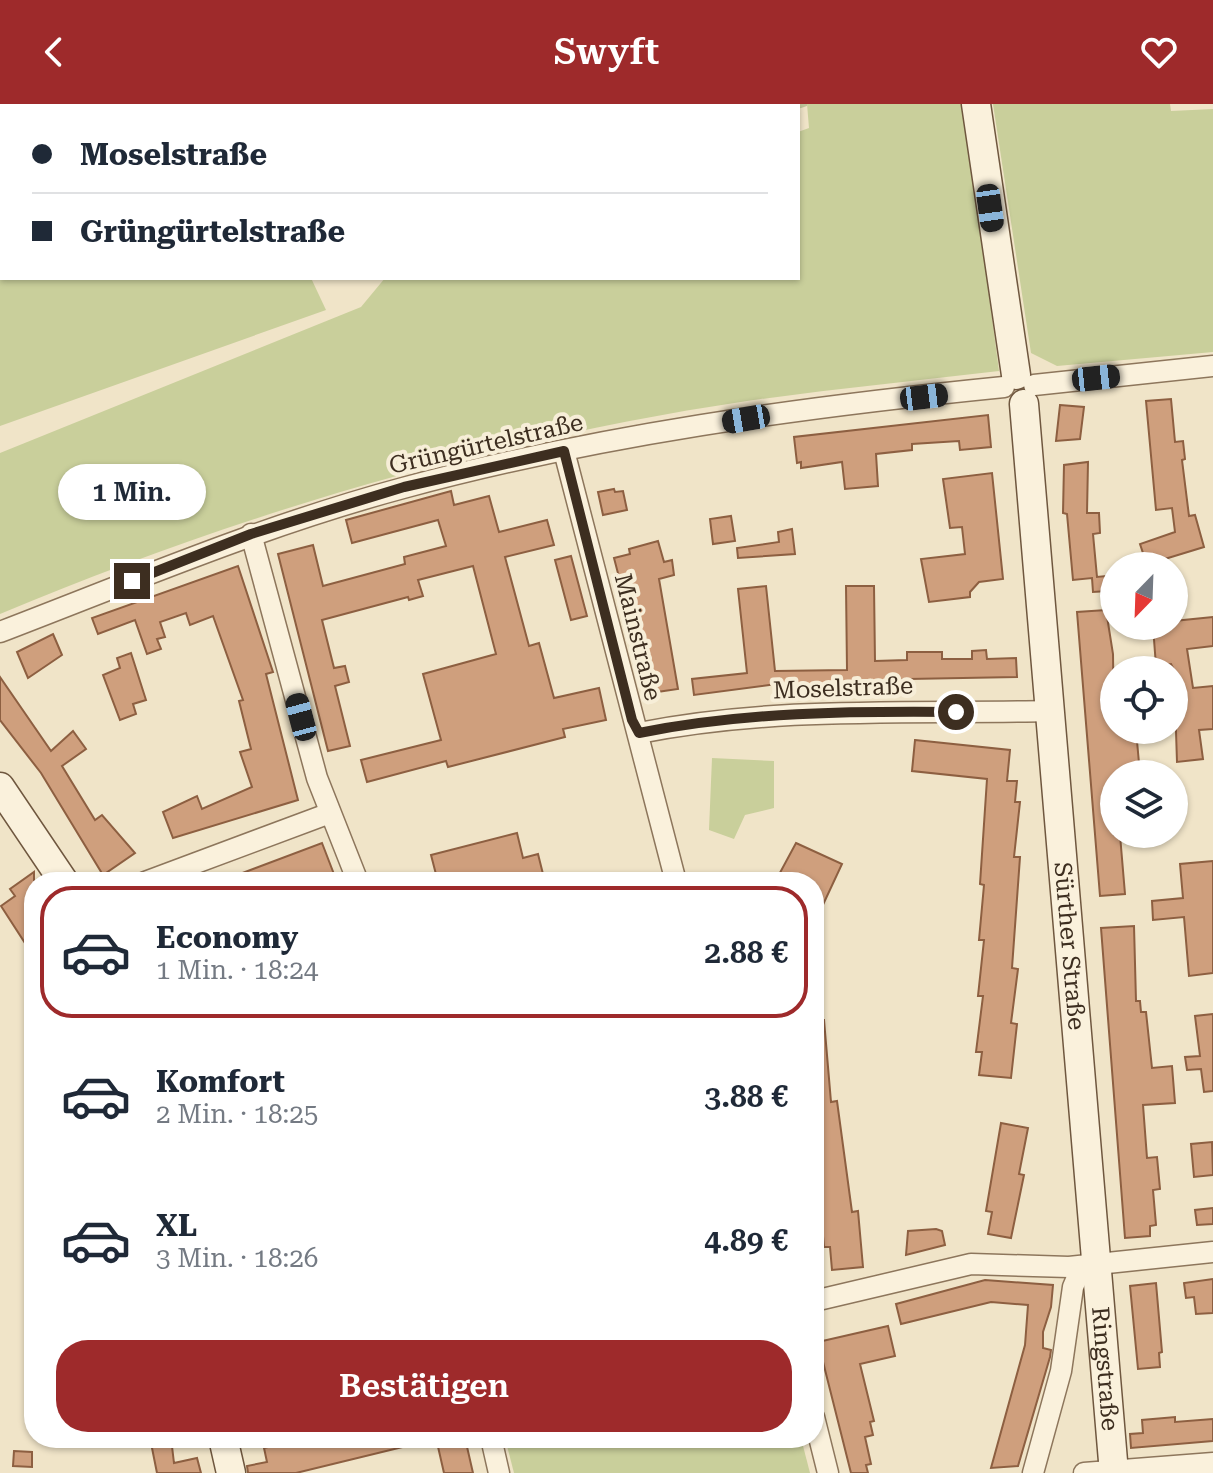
<!DOCTYPE html>
<html lang="de">
<head>
<meta charset="utf-8">
<style>
  :root { --surface:#fff; --page:#f2f2f3; --text:#1f2937; --muted:#747a83; --line:#e0e1e3; --accent:#9e2a2b }
  body { margin:0; font-family:"Roboto Serif",serif; background:var(--page); color:var(--text); height:100vh; display:flex; flex-direction:column; font-size:30px; white-space:nowrap }
  * { box-sizing:border-box; margin:0 }
  p { font-size:26px; color:var(--muted) }
  .icon { flex:none; width:44px; height:44px; fill:none; stroke:currentColor; stroke-width:2; stroke-linecap:round; stroke-linejoin:round }
  .map { position:relative; flex:1; overflow:hidden }
  .sheet { position:absolute; left:24px; top:768px; width:800px; height:576px; display:flex; flex-direction:column; background:var(--surface); border-radius:32px; box-shadow:0 2px 6px #0004 }
  .sheet>* { flex:none }
  .guide { position:absolute; left:0px; top:0px; width:800px; height:176px; box-shadow:0 2px 6px #0004; display:grid; align-content:center; height:176px; padding:0 32px; background:var(--surface) }
  .needle { width:52px; rotate:203deg }
  .buttons { position:absolute; left:1100px; top:448px; display:grid; gap:16px }
  .buttons a { display:grid; place-items:center; width:88px; height:88px; border-radius:50%; background:var(--surface); box-shadow:0 2px 6px #0004; font-size:40px }
  .end { position:absolute; width:36px; height:36px; margin:-18px; border:10px solid #3d2e20; background:#fff; box-shadow:0 0 0 4px #fff }
  .from { border-radius:50% }
  .bubble { position:absolute; height:56px; border-radius:28px; background:var(--surface); box-shadow:0 2px 6px #0004; font-size:26px; font-weight:600; line-height:56px; text-align:center }
  .car { position:absolute; width:24px; height:48px; margin:-24px -12px; border-radius:10px; box-shadow:0 0 6px 2px #0007; background:linear-gradient(#222 24%,#8ab4d8 0 40%,#222 0 76%,#8ab4d8 0 86%,#222 0) }
  .guide b { display:flex; align-items:center; gap:28px; height:76px; font-size:30px }
  .guide b+b { border-top:2px solid var(--line) }
  .guide i { width:20px; height:20px; background:var(--text) }
  ul { padding:14px 0 0; list-style:none }
  li { display:flex; align-items:center; gap:24px; height:132px; margin:0 16px 12px; padding:0 16px; border:4px solid transparent; border-radius:32px }
  li div { flex:1 }
  li b { display:block; font-size:30px }
  li em { font-style:normal; font-weight:600 }
  li.selected { border-color:var(--accent) }
  li>.icon { width:72px; height:72px; stroke-width:1.5 }
  .cta { display:flex; gap:16px; margin-top:auto; padding:16px 32px }
  .cta a { flex:1; height:92px; border-radius:32px; background:var(--accent); color:#fff; font-size:32px; font-weight:600; line-height:92px; text-align:center }
  header { display:flex; justify-content:space-between; align-items:center; height:104px; padding:0 32px; background:var(--accent); color:#fff; font-size:36px; font-weight:600 }
  .map>svg:first-child { display:block }
  .green { fill:#c9cf9b }
  .cemetery { fill:#bfc49a }
  .building { fill:#cf9f7d; stroke:#8d5f41; stroke-width:2 }
  .lines { fill:none; stroke-linecap:round; stroke-linejoin:round }
  .street-casing { stroke:#8d765c; stroke-width:23 }
  .secondary-casing { stroke:#6f573f; stroke-width:31 }
  .street { stroke:#faf1dc; stroke-width:20 }
  .secondary { stroke:#faf1dc; stroke-width:28 }
  .route { stroke:#3d2e20; stroke-width:10 }
  .labels { text-anchor:middle; dominant-baseline:central; stroke-width:8; stroke-linejoin:round; paint-order:stroke }
  .street-label { font-size:24px; fill:#3d2e20; stroke:#f7eed8 }
</style>
</head>
<body>
<header><svg class="icon" aria-label="back" viewBox="0 0 24 24"><path d="M15 5l-7 7 7 7"/></svg>Swyft<svg class="icon" aria-label="heart" viewBox="0 0 24 24"><path d="M12 20l-8-8c-3-5 5-10 8-4 3-6 11-1 8 4z"/></svg></header>
<div class="map">
<svg width="1213" height="1369" viewBox="0 0 1213 1369">
  <rect width="100%" height="100%" fill="#f0e4c8"/>
  <g class="green">
    <path d="M 0,0 L 231,2 L 2,2 L 2,174 L 311,174 L 326,206 L 0,322 Z"/>
    <path d="M 807,0 L 964,0 L 999,267 C 915,277 831,285 747,297 C 491,335 239,410 0,510 L 0,349 L 361,203 L 385,174 L 798,174 L 798,28 L 809,24 Z"/>
    <path d="M 993,0 L 1170,0 L 1171,7 L 1213,5 L 1213,248 L 1057,262 L 1031,249 Z"/>
    <path d="M 712,654 L 774,657 L 774,704 L 745,711 L 734,735 L 709,726 Z"/>
    <path d="M 505,1334 L 801,1334 L 810,1369 L 514,1369 Z"/>
  </g>
  <path class="cemetery" d="M 260,0 L 807,0 L 807,2 L 798,5 L 798,2 Z"/>
  <g class="building">
    <path d="M 1171,295 L 1175,338 L 1183,337 L 1185,355 L 1182,356 L 1189,412 L 1195,411 L 1204,443 L 1155,458 L 1153,452 L 1145,455 L 1140,440 L 1175,428 L 1172,404 L 1156,406 L 1146,297 Z"/>
    <path d="M 1060,301 L 1084,303 L 1080,335 L 1056,337 Z"/>
    <path d="M 988,311 L 991,343 L 960,346 L 959,337 L 912,340 L 912,346 L 876,350 L 878,382 L 845,385 L 842,358 L 801,364 L 801,358 L 797,359 L 794,333 Z"/>
    <path d="M 1088,358 L 1087,409 L 1099,409 L 1100,429 L 1093,430 L 1097,473 L 1106,472 L 1108,487 L 1093,488 L 1092,474 L 1073,476 L 1067,410 L 1063,409 L 1064,361 Z"/>
    <path d="M 992,369 L 1003,475 L 979,478 L 970,488 L 970,493 L 929,498 L 921,455 L 965,450 L 962,423 L 950,424 L 943,375 Z"/>
    <path d="M 614,385 L 615,388 L 623,387 L 627,406 L 603,411 L 598,388 Z"/>
    <path d="M 451,387 L 454,401 L 489,392 L 499,428 L 547,416 L 554,441 L 505,453 L 529,542 L 539,539 L 554,594 L 599,584 L 606,616 L 563,625 L 565,633 L 448,663 L 446,657 L 367,678 L 361,656 L 441,636 L 423,570 L 496,550 L 473,462 L 418,476 L 423,492 L 409,496 L 408,493 L 322,516 L 334,564 L 345,562 L 349,578 L 335,582 L 350,642 L 328,647 L 278,450 L 313,441 L 323,482 L 405,460 L 404,453 L 446,442 L 438,416 L 352,439 L 346,416 Z"/>
    <path d="M 731,412 L 735,437 L 713,440 L 710,415 Z"/>
    <path d="M 792,425 L 795,450 L 738,454 L 737,444 L 779,438 L 778,428 Z"/>
    <path d="M 658,437 L 664,458 L 672,456 L 674,471 L 659,475 L 678,585 L 650,589 L 631,474 L 620,477 L 614,454 L 630,450 L 629,445 Z"/>
    <path d="M 571,452 L 587,512 L 571,516 L 555,456 Z"/>
    <path d="M 238,462 L 273,568 L 266,570 L 298,696 L 173,734 L 163,708 L 197,692 L 202,705 L 252,683 L 240,648 L 251,645 L 239,597 L 243,596 L 213,512 L 190,521 L 186,509 L 160,518 L 165,533 L 157,535 L 161,545 L 147,550 L 135,516 L 98,530 L 92,514 Z"/>
    <path d="M 766,482 L 775,567 L 847,566 L 846,482 L 874,482 L 875,557 L 907,556 L 907,548 L 942,548 L 942,555 L 972,555 L 972,547 L 986,546 L 987,555 L 1016,554 L 1017,573 L 908,575 L 847,582 L 792,582 L 792,578 L 694,591 L 692,575 L 747,569 L 738,485 Z"/>
    <path d="M 1106,506 L 1113,550 L 1114,626 L 1136,626 L 1140,670 L 1114,670 L 1114,731 L 1120,731 L 1125,790 L 1100,792 L 1077,508 Z"/>
    <path d="M 1213,513 L 1213,542 L 1187,545 L 1193,584 L 1213,582 L 1213,625 L 1199,626 L 1203,655 L 1177,658 L 1174,566 L 1171,560 L 1156,562 L 1153,522 L 1174,522 L 1174,517 Z"/>
    <path d="M 53,530 L 62,551 L 28,574 L 17,548 Z"/>
    <path d="M 131,549 L 146,596 L 133,600 L 136,610 L 120,616 L 103,571 L 120,564 L 117,554 Z"/>
    <path d="M 0,573 L 51,647 L 73,627 L 86,645 L 62,662 L 95,716 L 102,711 L 135,749 L 103,771 L 41,669 L 0,616 Z"/>
    <path d="M 915,636 L 1010,646 L 1007,677 L 1017,677 L 1015,698 L 1020,698 L 1014,753 L 1020,753 L 1012,864 L 1018,865 L 1011,919 L 1017,920 L 1011,974 L 979,971 L 982,948 L 976,948 L 983,892 L 978,892 L 984,836 L 979,836 L 984,781 L 980,780 L 987,675 L 912,667 Z"/>
    <path d="M 517,729 L 523,754 L 538,750 L 545,778 L 438,778 L 431,751 Z"/>
    <path d="M 322,739 L 337,778 L 224,778 L 224,776 Z"/>
    <path d="M 796,739 L 842,760 L 814,820 L 814,778 L 775,778 Z"/>
    <path d="M 1213,757 L 1213,869 L 1189,872 L 1184,813 L 1153,816 L 1152,797 L 1183,794 L 1180,760 Z"/>
    <path d="M 34,768 L 34,833 L 25,839 L 1,802 L 15,792 L 10,785 Z"/>
    <path d="M 1134,822 L 1136,897 L 1140,897 L 1141,908 L 1146,908 L 1152,964 L 1172,962 L 1175,999 L 1143,1001 L 1147,1054 L 1157,1053 L 1160,1085 L 1153,1086 L 1156,1121 L 1150,1122 L 1150,1132 L 1125,1134 L 1101,824 Z"/>
    <path d="M 1213,910 L 1213,987 L 1204,988 L 1201,965 L 1187,966 L 1185,953 L 1200,952 L 1195,912 Z"/>
    <path d="M 814,916 L 824,916 L 831,998 L 837,997 L 852,1108 L 858,1107 L 863,1163 L 832,1166 L 830,1143 L 824,1143 L 819,1088 L 814,1089 Z"/>
    <path d="M 1001,1019 L 1028,1024 L 1019,1070 L 1024,1071 L 1011,1134 L 988,1130 L 992,1108 L 986,1107 Z"/>
    <path d="M 1212,1038 L 1213,1071 L 1194,1073 L 1191,1040 Z"/>
    <path d="M 1213,1104 L 1213,1120 L 1197,1121 L 1195,1106 Z"/>
    <path d="M 936,1125 L 942,1127 L 945,1141 L 906,1151 L 908,1127 Z"/>
    <path d="M 1213,1175 L 1213,1209 L 1196,1210 L 1194,1193 L 1186,1194 L 1184,1179 Z"/>
    <path d="M 985,1176 L 1053,1181 L 1051,1203 L 1043,1228 L 1043,1244 L 1051,1246 L 1050,1253 L 1018,1362 L 991,1364 L 1025,1241 L 1028,1201 L 991,1198 L 901,1220 L 896,1200 Z"/>
    <path d="M 1156,1179 L 1162,1248 L 1159,1249 L 1160,1263 L 1138,1265 L 1130,1182 Z"/>
    <path d="M 888,1222 L 895,1252 L 860,1260 L 874,1317 L 870,1318 L 873,1331 L 865,1333 L 871,1360 L 866,1361 L 868,1369 L 851,1369 L 818,1238 Z"/>
    <path d="M 1175,1313 L 1175,1318 L 1213,1315 L 1213,1337 L 1131,1344 L 1130,1330 L 1143,1329 L 1142,1316 Z"/>
    <path d="M 150,1334 L 171,1334 L 174,1359 L 197,1354 L 201,1369 L 157,1369 Z"/>
    <path d="M 304,1334 L 414,1334 L 415,1340 L 296,1369 L 248,1369 L 247,1362 L 267,1358 L 264,1344 Z"/>
    <path d="M 436,1334 L 465,1334 L 473,1369 L 444,1369 Z"/>
    <path d="M 14,1347 L 32,1348 L 32,1363 L 13,1362 Z"/>
  </g>
  <g class="lines">
    <defs>
      <g id="street">
        <path d="M 1034,281 L 1213,262"/>
        <path d="M 564,347 L 676,778"/>
        <path d="M 251,430 L 317,674 L 358,778"/>
        <path d="M 0,528 C 133,477 265,421 403,384 C 598,331 803,303 1004,283"/>
        <path d="M 639,629 C 774,602 912,610 1049,607"/>
        <path d="M 145,778 L 330,709"/>
        <path d="M 814,1197 L 971,1160 L 1069,1163 L 1213,1148"/>
        <path d="M 814,1313 L 828,1369"/>
        <path d="M 491,1334 L 499,1369"/>
        <path d="M 1033,1369 L 1061,1267 L 1073,1183 L 1079,1169 L 1095,1160"/>
        <path d="M 1084,1369 L 1213,1359"/>
      </g>
      <g id="secondary">
        <path d="M 976,0 L 1016,271"/>
        <path id="s1" d="M 1024,300 L 1114,1369"/>
        <path d="M 0,683 L 64,778"/>
        <path d="M 223,1334 L 231,1369"/>
      </g>
    </defs>
    <use href="#street" class="street-casing"/>
    <use href="#secondary" class="secondary-casing"/>
    <use href="#street" class="street"/>
    <use href="#secondary" class="secondary"/>
  </g>
  <g class="lines">
    <path class="route" d="M 132,477 L 251,430 L 404,383 L 564,347 L 632,616 L 639,629 C 743,608 850,607 956,608"/>
  </g>
  <g class="labels">
    <g class="street-label">
      <text transform="translate(486 340) rotate(-13)">Grüngürtelstraße</text>
      <text transform="translate(638 533) rotate(76)">Mainstraße</text>
      <text transform="translate(843 584) rotate(-2)">Moselstraße</text>
      <text stroke="none"><textPath href="#s1" startOffset="544">Sürther Straße</textPath></text>
      <text stroke="none"><textPath href="#s1" startOffset="968">Ringstraße</textPath></text>
    </g>
  </g>
</svg>
<div class="buttons">
<a><svg class="needle" viewBox="-14 -14 28 28"><path d="M0-13l5 13h-10z" fill="#e53935"/><path d="M0 13l5-13h-10z" fill="#747a83"/></svg></a>
<a><svg class="icon" aria-label="locate" viewBox="0 0 24 24"><circle cx="12" cy="12" r="6"/><path d="M12 2v4M12 18v4M2 12h4M18 12h4"/></svg></a>
<a><svg class="icon" aria-label="layers" viewBox="0 0 24 24"><path d="M12 4l9 5-9 5-9-5zM3 14l9 5 9-5"/></svg></a>
</div>
<i class="end from" style="left:956px;top:608px"></i>
<i class="end" style="left:132px;top:477px"></i>
<div class="bubble" style="left:58px;top:360px;width:148px">1 Min.</div>
<i class="car" style="left:990px;top:104px;rotate:172deg"></i>
<i class="car" style="left:1096px;top:274px;rotate:84deg"></i>
<i class="car" style="left:924px;top:293px;rotate:83deg"></i>
<i class="car" style="left:746px;top:315px;rotate:260deg"></i>
<i class="car" style="left:301px;top:613px;rotate:345deg"></i>
<div class="guide">
<b><i class="from"></i>Moselstraße</b>
<b><i></i>Grüngürtelstraße</b>
</div>
<section class="sheet">
<ul>
<li class="selected"><svg class="icon" aria-label="car" viewBox="0 0 24 24"><path d="M5 17H2v-5l4-1 3-4h7l3 4 3 1v5h-3M9 17h6M6 11h13"/><circle cx="7" cy="17" r="2"/><circle cx="17" cy="17" r="2"/></svg><div><b>Economy</b><p>1 Min. · 18:24</p></div><em>2.88 €</em></li>
<li><svg class="icon" aria-label="car" viewBox="0 0 24 24"><path d="M5 17H2v-5l4-1 3-4h7l3 4 3 1v5h-3M9 17h6M6 11h13"/><circle cx="7" cy="17" r="2"/><circle cx="17" cy="17" r="2"/></svg><div><b>Komfort</b><p>2 Min. · 18:25</p></div><em>3.88 €</em></li>
<li><svg class="icon" aria-label="car" viewBox="0 0 24 24"><path d="M5 17H2v-5l4-1 3-4h7l3 4 3 1v5h-3M9 17h6M6 11h13"/><circle cx="7" cy="17" r="2"/><circle cx="17" cy="17" r="2"/></svg><div><b>XL</b><p>3 Min. · 18:26</p></div><em>4.89 €</em></li>
</ul>
<div class="cta"><a>Bestätigen</a></div>
</section>
</div>
</body>
</html>
